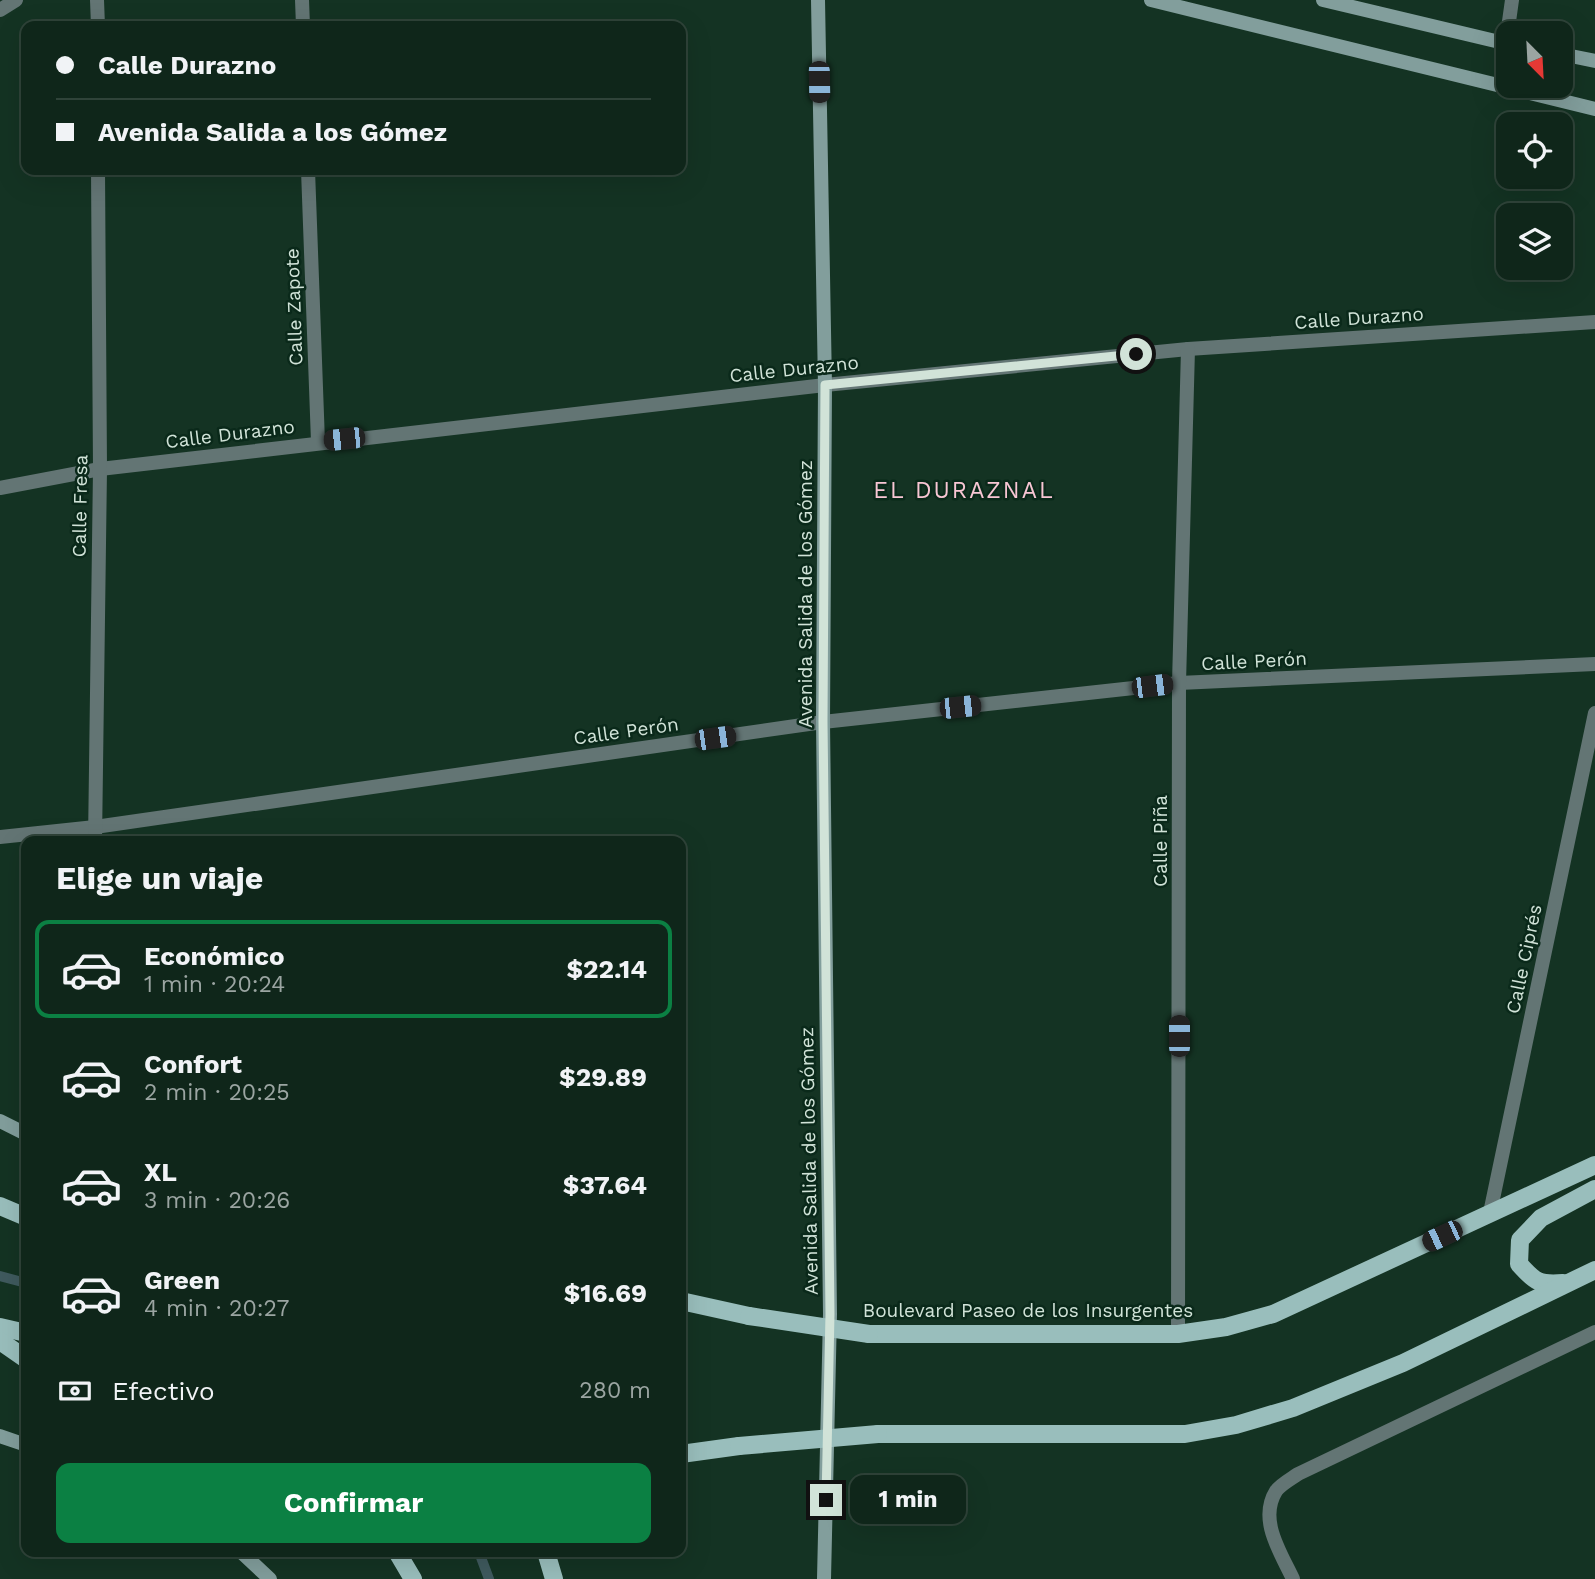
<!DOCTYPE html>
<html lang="es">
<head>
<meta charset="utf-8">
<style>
  :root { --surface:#0f261a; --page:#182e23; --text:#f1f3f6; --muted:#9ba5a2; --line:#2f4339; --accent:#0b8043 }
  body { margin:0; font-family:"Work Sans",sans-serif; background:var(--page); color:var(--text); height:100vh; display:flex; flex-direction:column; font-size:26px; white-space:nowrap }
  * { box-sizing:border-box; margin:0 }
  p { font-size:23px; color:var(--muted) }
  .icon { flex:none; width:38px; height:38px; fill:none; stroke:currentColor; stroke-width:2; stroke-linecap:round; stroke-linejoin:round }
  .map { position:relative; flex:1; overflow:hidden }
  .sheet { position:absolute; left:21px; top:836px; width:665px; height:721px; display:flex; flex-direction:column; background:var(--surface); border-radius:14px; box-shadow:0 7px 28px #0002,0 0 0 2px var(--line) }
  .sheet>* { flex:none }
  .guide { position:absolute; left:21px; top:21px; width:665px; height:154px; border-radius:14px; box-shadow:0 7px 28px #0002,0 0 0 2px var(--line); display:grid; align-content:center; height:154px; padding:0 35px; background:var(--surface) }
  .needle { width:46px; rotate:156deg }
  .tools { position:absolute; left:1496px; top:21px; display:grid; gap:14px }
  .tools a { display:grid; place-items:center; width:77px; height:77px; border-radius:14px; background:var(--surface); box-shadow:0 7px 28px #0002,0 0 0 2px var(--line); font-size:35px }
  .end { position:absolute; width:32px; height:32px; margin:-16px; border:9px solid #d1e3d8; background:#111; box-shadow:0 0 0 4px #111 }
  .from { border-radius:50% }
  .bubble { position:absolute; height:49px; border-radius:14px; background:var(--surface); box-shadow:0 7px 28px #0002,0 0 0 2px var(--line); font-size:23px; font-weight:700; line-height:49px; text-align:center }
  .car { position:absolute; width:21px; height:42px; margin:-21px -10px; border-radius:9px; box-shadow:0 0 5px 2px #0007; background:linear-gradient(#222 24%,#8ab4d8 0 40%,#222 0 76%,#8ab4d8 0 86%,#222 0) }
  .guide b { display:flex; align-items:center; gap:24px; height:66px; font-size:26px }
  .guide b+b { border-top:2px solid var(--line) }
  .guide i { width:18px; height:18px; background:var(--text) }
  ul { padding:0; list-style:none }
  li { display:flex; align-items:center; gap:21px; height:98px; margin:0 14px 10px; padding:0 21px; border:4px solid transparent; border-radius:14px }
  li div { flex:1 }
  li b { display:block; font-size:26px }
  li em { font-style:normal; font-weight:700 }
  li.on { border-color:var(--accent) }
  li>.icon { width:63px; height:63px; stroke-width:1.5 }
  h2 { padding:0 35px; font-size:32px; line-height:84px }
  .pay { display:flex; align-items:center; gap:18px; height:77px; padding:0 35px; font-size:26px }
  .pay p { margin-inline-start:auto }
  .primary-button { display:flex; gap:14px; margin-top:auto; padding:14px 35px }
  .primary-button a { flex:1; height:80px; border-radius:14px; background:var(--accent); color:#fff; font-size:28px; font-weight:700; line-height:80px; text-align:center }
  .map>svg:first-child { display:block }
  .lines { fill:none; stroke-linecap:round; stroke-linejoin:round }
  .stream { stroke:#3f5a5e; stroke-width:10 }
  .street { stroke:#637574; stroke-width:14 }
  .secondary { stroke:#829e9c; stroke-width:14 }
  .primary { stroke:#99bebc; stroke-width:18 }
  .primary-bridge { stroke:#99bebc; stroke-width:18 }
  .route { stroke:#d1e3d8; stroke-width:9 }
  .labels { text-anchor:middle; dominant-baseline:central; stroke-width:5; stroke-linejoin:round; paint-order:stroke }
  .street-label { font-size:19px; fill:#d1e3d8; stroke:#0a291a }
  .quarter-label { font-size:23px; letter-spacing:2px; fill:#f8c6d4; stroke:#0a291a }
</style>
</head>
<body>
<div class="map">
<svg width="1595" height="1579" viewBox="0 0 1595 1579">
  <rect width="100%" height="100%" fill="#143323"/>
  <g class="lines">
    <g class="stream">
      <path d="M 0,1276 L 26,1283"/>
      <path d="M 479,1552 L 489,1579"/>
    </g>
    <g class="street">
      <path d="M 97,0 L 98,26"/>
      <path d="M 302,0 L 303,26"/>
      <path d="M 0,10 L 16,0"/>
      <path d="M 1506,43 L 1512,0"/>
      <path d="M 308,170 L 318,442"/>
      <path d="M 0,488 L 100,469 L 825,385 L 1188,349 L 1595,322"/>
      <path d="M 0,837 L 95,827 L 823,722 L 1179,683 L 1595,664"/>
      <path d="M 95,842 L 100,469 L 98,170"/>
      <path d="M 1490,1213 L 1595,713"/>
      <path d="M 1178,1334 L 1179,683 L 1188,349"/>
      <path d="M 1293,1579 C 1281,1553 1258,1520 1276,1491 C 1281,1484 1291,1479 1298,1474 L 1595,1332"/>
    </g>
    <g class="secondary">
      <path d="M 818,0 L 825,385 L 823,722 L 830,1314 L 824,1579"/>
      <path d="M 1151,0 L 1595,109"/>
      <path d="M 1323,0 L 1508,44"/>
      <path d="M 1561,54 L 1595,61"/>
      <path d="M 0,1121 L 26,1134"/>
      <path d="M 0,1436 L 26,1445"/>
      <path d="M 241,1552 L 270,1579"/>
    </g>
    <g class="primary">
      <path d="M 0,1206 L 26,1217"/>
      <path d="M 1563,1283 C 1539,1285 1535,1282 1519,1264 L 1520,1240 L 1541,1218 L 1595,1189"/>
      <path d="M 681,1301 L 749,1316"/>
      <path d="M 0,1327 L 26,1333"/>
      <path d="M 869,1334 L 1178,1334 L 1226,1327 L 1273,1314 L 1595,1165"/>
      <path d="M 0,1341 L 26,1359"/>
      <path d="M 878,1434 L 1185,1434 L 1236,1425 L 1293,1408 L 1403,1363 L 1595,1270"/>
      <path d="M 681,1454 L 739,1446"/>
      <path d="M 397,1552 L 413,1579"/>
      <path d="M 546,1552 L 554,1579"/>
    </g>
    <g class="primary-bridge">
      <path d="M 749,1316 L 869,1334"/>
      <path d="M 739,1446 L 878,1434"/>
    </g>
  </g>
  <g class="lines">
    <path class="route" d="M 826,1500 L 830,1314 L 823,722 L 825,385 L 1136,354"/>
  </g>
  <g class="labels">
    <g class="street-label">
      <text transform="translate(294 307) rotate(-92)">Calle Zapote</text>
      <text transform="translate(1359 318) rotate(-4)">Calle Durazno</text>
      <text transform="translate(794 369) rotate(-6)">Calle Durazno</text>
      <text transform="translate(230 434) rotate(-7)">Calle Durazno</text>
      <text transform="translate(80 506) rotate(-89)">Calle Fresa</text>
      <text transform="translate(805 594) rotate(-90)">Avenida Salida de los Gómez</text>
      <text transform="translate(1254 661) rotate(-3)">Calle Perón</text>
      <text transform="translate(626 731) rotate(-8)">Calle Perón</text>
      <text transform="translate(1160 841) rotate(-90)">Calle Piña</text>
      <text transform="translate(1524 959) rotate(-78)">Calle Ciprés</text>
      <text transform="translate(809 1161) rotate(-91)">Avenida Salida de los Gómez</text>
      <text x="1028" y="1310">Boulevard Paseo de los Insurgentes</text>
    </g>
    <g class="quarter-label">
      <text x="964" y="490">EL DURAZNAL</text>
    </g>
  </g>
</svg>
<div class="tools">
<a><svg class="needle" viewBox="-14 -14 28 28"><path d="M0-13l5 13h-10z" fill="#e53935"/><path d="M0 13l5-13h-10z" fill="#9ba5a2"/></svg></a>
<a><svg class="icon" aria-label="locate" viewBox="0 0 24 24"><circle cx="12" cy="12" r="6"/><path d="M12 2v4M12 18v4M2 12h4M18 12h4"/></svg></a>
<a><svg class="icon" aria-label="layers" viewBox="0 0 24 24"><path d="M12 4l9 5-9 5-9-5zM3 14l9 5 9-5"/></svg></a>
</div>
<i class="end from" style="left:1136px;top:354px"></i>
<i class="end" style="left:826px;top:1500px"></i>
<div class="bubble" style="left:850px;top:1475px;width:116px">1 min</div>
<i class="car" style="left:819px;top:82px;rotate:179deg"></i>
<i class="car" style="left:344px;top:439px;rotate:264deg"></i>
<i class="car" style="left:1152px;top:686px;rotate:83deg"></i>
<i class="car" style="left:960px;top:707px;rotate:84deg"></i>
<i class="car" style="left:715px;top:738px;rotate:82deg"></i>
<i class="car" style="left:1179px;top:1036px;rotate:0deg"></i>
<i class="car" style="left:1442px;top:1236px;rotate:245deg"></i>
<div class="guide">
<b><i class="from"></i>Calle Durazno</b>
<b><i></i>Avenida Salida a los Gómez</b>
</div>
<section class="sheet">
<h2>Elige un viaje</h2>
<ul>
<li class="on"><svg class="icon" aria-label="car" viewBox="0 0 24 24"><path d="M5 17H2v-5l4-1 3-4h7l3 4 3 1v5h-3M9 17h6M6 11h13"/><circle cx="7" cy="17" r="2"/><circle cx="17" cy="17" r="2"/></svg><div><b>Económico</b><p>1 min · 20:24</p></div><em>$22.14</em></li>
<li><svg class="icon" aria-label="car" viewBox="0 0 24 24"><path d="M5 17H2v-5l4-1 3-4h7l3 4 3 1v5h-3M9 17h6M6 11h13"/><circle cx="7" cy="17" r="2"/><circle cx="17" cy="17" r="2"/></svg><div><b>Confort</b><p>2 min · 20:25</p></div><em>$29.89</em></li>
<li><svg class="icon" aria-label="car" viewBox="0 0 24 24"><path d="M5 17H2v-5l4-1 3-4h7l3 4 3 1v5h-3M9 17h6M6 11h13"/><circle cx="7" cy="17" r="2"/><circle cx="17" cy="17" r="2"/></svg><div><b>XL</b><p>3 min · 20:26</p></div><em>$37.64</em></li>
<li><svg class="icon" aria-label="car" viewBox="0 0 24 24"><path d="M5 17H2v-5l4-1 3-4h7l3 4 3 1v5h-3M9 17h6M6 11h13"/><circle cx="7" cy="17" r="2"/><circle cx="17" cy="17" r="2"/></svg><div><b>Green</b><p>4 min · 20:27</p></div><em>$16.69</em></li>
</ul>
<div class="pay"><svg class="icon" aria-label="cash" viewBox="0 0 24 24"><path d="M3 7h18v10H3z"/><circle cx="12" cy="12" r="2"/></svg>Efectivo<p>280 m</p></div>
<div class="primary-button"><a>Confirmar</a></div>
</section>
</div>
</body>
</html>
